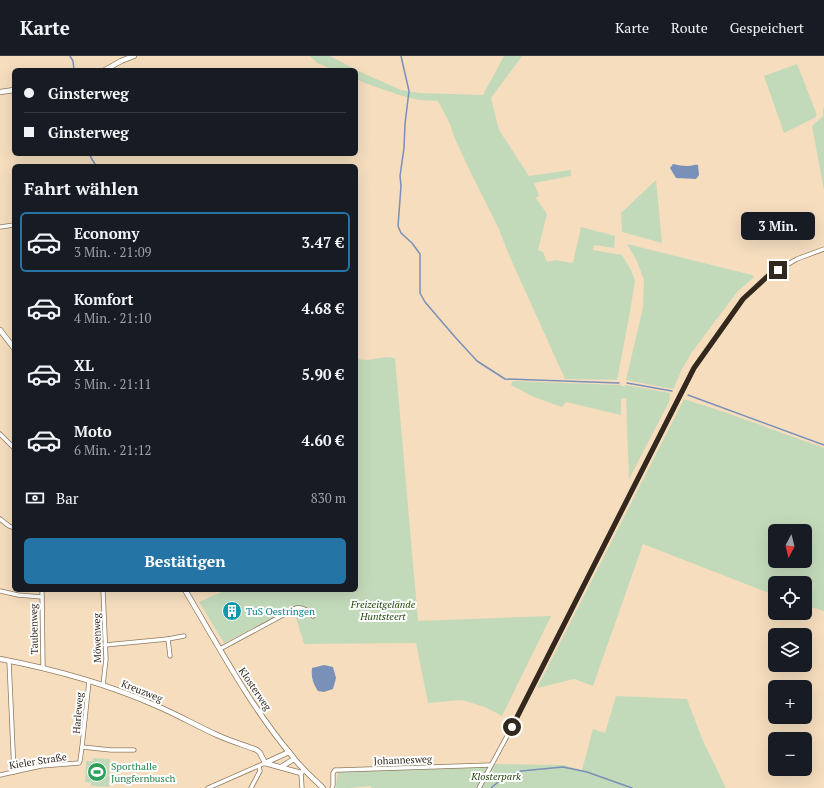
<!DOCTYPE html>
<html lang="de">
<head>
<meta charset="utf-8">
<style>
  :root { --surface:#171b24; --page:#242831; --text:#f1f3f6; --muted:#9ea1a6; --line:#363941; --accent:#2574a6 }
  body { margin:0; font-family:"PT Serif",serif; background:var(--page); color:var(--text); height:100vh; display:flex; flex-direction:column; font-size:15px; white-space:nowrap }
  * { box-sizing:border-box; margin:0 }
  p { font-size:13px; color:var(--muted) }
  .icon { flex:none; width:22px; height:22px; fill:none; stroke:currentColor; stroke-width:2; stroke-linecap:round; stroke-linejoin:round }
  .map { position:relative; flex:1; overflow:hidden }
  .drawer { position:absolute; left:12px; top:108px; width:346px; height:428px; display:flex; flex-direction:column; background:var(--surface); border-radius:6px; box-shadow:0 4px 16px #0002 }
  .drawer>* { flex:none }
  .hud { position:absolute; left:12px; top:12px; width:346px; height:88px; border-radius:6px; box-shadow:0 4px 16px #0002; display:grid; align-content:center; height:88px; padding:0 12px; background:var(--surface) }
  .needle { width:26px; rotate:187deg }
  .fabs { position:absolute; left:768px; top:468px; display:grid; gap:8px }
  .fabs a { display:grid; place-items:center; width:44px; height:44px; border-radius:6px; background:var(--surface); box-shadow:0 4px 16px #0002; font-size:20px }
  .end { position:absolute; width:18px; height:18px; margin:-9px; border:5px solid #32281d; background:#fff; box-shadow:0 0 0 2px #fff }
  .from { border-radius:50% }
  .bubble { position:absolute; height:28px; border-radius:6px; background:var(--surface); box-shadow:0 4px 16px #0002; font-size:13px; font-weight:600; line-height:28px; text-align:center }
  .hud b { display:flex; align-items:center; gap:14px; height:38px; font-size:15px }
  .hud b+b { border-top:1px solid var(--line) }
  .hud i { width:10px; height:10px; background:var(--text) }
  ul { padding:0; list-style:none }
  li { display:flex; align-items:center; gap:12px; height:60px; margin:0 8px 6px; padding:0 4px; border:2px solid transparent; border-radius:6px }
  li div { flex:1 }
  li b { display:block; font-size:15px }
  li em { font-style:normal; font-weight:600 }
  li.active { border-color:var(--accent) }
  li>.icon { width:36px; height:36px; stroke-width:1.5 }
  h2 { padding:0 12px; font-size:18px; line-height:48px }
  .pay { display:flex; align-items:center; gap:10px; height:44px; padding:0 12px; font-size:15px }
  .pay p { margin-inline-start:auto }
  .button { display:flex; gap:8px; margin-top:auto; padding:8px 12px }
  .button a { flex:1; height:46px; border-radius:6px; background:var(--accent); color:#fff; font-size:16px; font-weight:600; line-height:46px; text-align:center }
  header { display:flex; align-items:center; gap:24px; box-sizing:border-box; height:56px; padding:0 20px; background:var(--surface); border-bottom:1px solid var(--line) }
  header strong { font-size:19px }
  nav { display:flex; gap:22px; margin-inline-start:auto; font-size:14px }
  .map>svg:first-child { display:block }
  .green { fill:#c3daba; fill-rule:evenodd }
  .water { fill:#7990b8 }
  .lines { fill:none; stroke-linecap:round; stroke-linejoin:round }
  .stream { stroke:#7990b8; stroke-width:1.5 }
  .minor-casing { stroke:#907a5e; stroke-width:5 }
  .tertiary-casing { stroke:#907a5e; stroke-width:6 }
  .minor { stroke:#fff; stroke-width:3.5 }
  .tertiary { stroke:#fff; stroke-width:4.5 }
  .route { stroke:#32281d; stroke-width:5 }
  .labels { text-anchor:middle; dominant-baseline:central; stroke-width:4; stroke-linejoin:round; paint-order:stroke }
  .park-label { font-size:10px; font-style:italic; fill:#22460a; stroke:#fff }
  .culture-label { font-size:10px; fill:#0d838f; stroke:#fff; text-anchor:start }
  .street-label { font-size:10px; fill:#32281d; stroke:#fff }
  .leisure-label { font-size:10px; fill:#27864d; stroke:#fff; text-anchor:start }
</style>
</head>
<body>
<header>
<strong>Karte</strong>
<nav><a>Karte</a><a>Route</a><a>Gespeichert</a></nav>
</header>
<div class="map">
<svg width="824" height="732" viewBox="0 0 824 732">
  <rect width="100%" height="100%" fill="#f5ddbe"/>
  <g class="green">
    <path d="M 310,0 L 330,0 L 356,14 L 335,14 L 317,7 Z"/>
    <path d="M 504,0 L 522,0 L 491,42 L 499,74 L 529,120 L 571,114 L 571,120 L 534,127 L 539,140 L 536,142 L 547,158 L 538,194 L 543,196 L 547,206 L 555,204 L 573,207 L 581,171 L 615,180 L 614,192 L 594,189 L 593,194 L 622,199 L 631,214 L 635,225 L 629,261 L 617,324 L 565,323 L 509,199 L 498,171 L 470,115 L 455,83 L 449,66 L 438,45 L 419,44 L 399,39 L 365,27 L 356,23 L 356,14 L 401,34 L 419,37 L 483,39 Z"/>
    <path d="M 797,8 L 817,59 L 814,62 L 784,77 L 764,20 Z"/>
    <path d="M 824,52 L 824,134 L 812,70 L 823,60 L 823,53 Z"/>
    <path d="M 656,124 L 662,187 L 622,176 L 621,157 Z"/>
    <path d="M 627,188 L 752,219 L 754,221 L 737,236 L 692,296 L 683,311 L 673,333 L 626,324 L 643,252 L 644,224 L 637,205 Z"/>
    <path d="M 386,301 L 395,302 L 418,565 L 551,560 L 502,660 L 485,651 L 462,644 L 428,647 L 416,587 L 304,588 L 293,552 L 224,587 L 199,546 L 226,534 L 356,534 L 356,303 L 368,304 Z"/>
    <path d="M 513,325 L 620,329 L 625,331 L 625,329 L 670,337 L 669,346 L 629,423 L 626,342 L 621,343 L 621,359 L 566,346 L 562,351 L 534,341 L 511,329 Z"/>
    <path d="M 684,343 L 727,357 L 824,392 L 824,555 L 805,549 L 805,527 L 775,527 L 775,539 L 756,532 L 643,488 L 593,630 L 574,623 L 537,632 ZM 775,475 L 805,475 L 805,505 L 775,505 Z"/>
    <path d="M 616,640 L 687,643 L 703,685 L 726,732 L 372,732 L 370,730 L 349,732 L 336,732 L 338,713 L 498,708 L 563,709 L 582,714 L 593,673 L 605,677 Z"/>
    <path d="M 93,702 L 110,703 L 109,731 L 91,730 L 91,727 L 85,726 L 86,705 L 93,705 Z"/>
  </g>
  <g class="water">
    <path d="M 673,108 C 678,109 682,110 688,110 C 692,110 694,108 698,109 L 699,119 L 696,123 L 676,122 L 670,112 Z"/>
    <path d="M 324,609 L 333,611 L 336,622 L 333,633 L 324,636 L 318,635 C 313,628 311,621 312,612 Z"/>
  </g>
  <g class="lines">
    <g class="stream">
      <path d="M 70,0 L 73,5 L 74,14"/>
      <path d="M 401,0 L 409,35 L 405,68 L 404,92 L 400,120 L 401,130 L 398,170 L 401,177 L 412,187 L 420,198 L 420,237 L 425,246 L 455,281 L 477,305 L 505,323 L 619,327"/>
      <path d="M 89,98 L 96,110"/>
      <path d="M 627,327 L 672,335"/>
      <path d="M 688,339 L 824,389"/>
      <path d="M 491,732 L 504,721 L 521,715 L 563,711 L 587,716 L 632,732"/>
    </g>
    <defs>
      <g id="minor">
        <path d="M 0,171 L 14,169"/>
        <path d="M 0,378 L 14,392"/>
        <path d="M 0,463 L 9,470 L 14,472"/>
        <path d="M 42,534 L 43,612"/>
        <path d="M 103,534 L 106,603 L 103,629"/>
        <path d="M 0,535 L 18,539 L 42,541"/>
        <path d="M 168,583 L 184,580"/>
        <path d="M 105,589 L 168,583 L 170,600"/>
        <path d="M 220,593 L 296,552 C 304,551 308,555 313,560"/>
        <path d="M 9,605 L 14,716"/>
        <path d="M 82,691 L 111,694 L 134,694"/>
        <path d="M 301,717 L 302,732"/>
        <path d="M 0,719 L 41,710 L 79,707 L 80,705 L 82,691 L 89,625"/>
        <path d="M 208,732 L 265,707"/>
        <path d="M 251,732 L 260,715 L 259,710"/>
        <path d="M 332,732 L 333,729 L 333,717 L 335,714 L 339,714 L 491,709"/>
        <path d="M 479,732 L 512,671 L 694,312 L 743,243 L 769,219 L 797,203 L 824,193"/>
      </g>
      <g id="tertiary">
        <path d="M 105,14 L 121,5 L 134,0"/>
        <path d="M 0,36 L 14,34"/>
        <path d="M 0,274 L 14,292"/>
        <path d="M 185,534 C 219,591 250,650 293,701 C 302,713 313,722 323,732"/>
        <path d="M 0,603 C 53,613 107,628 157,650 C 178,659 197,670 217,679 C 230,685 244,689 257,694 L 260,697 L 265,707"/>
        <path d="M 265,707 L 301,717 L 304,714"/>
        <path d="M 265,707 L 289,696"/>
        <path d="M 281,711 L 294,703"/>
      </g>
    </defs>
    <use href="#minor" class="minor-casing"/>
    <use href="#tertiary" class="tertiary-casing"/>
    <use href="#minor" class="minor"/>
    <use href="#tertiary" class="tertiary"/>
  </g>
  <g class="lines">
    <path class="route" d="M 512,671 L 694,312 L 743,243 L 769,219 L 778,214"/>
  </g>
  <defs>
    <symbol id="building-disc" viewBox="-11 -11 22 22"><circle r="9.5" fill="#0f9aa8" stroke="#fff"/><path d="M-4-6H4V6H1V3H-1V6H-4ZM-2.5-4.3h1.7v1.8h-1.7ZM.8-4.3h1.7v1.8H.8ZM-2.5-1h1.7V.8h-1.7ZM.8-1h1.7V.8H.8Z" fill="#fff"/></symbol>
    <symbol id="stadium-disc" viewBox="-11 -11 22 22"><circle r="9.5" fill="#2e9e5b" stroke="#fff"/><path d="M0-5a6.5 5 0 1 0 0 10a6.5 5 0 1 0 0-10ZM-3.5-1.8h7v3.6h-7Z" fill="#fff"/></symbol>
  </defs>
  <g fill-rule="evenodd">
    <use href="#building-disc" x="221" y="544" width="22" height="22"/>
    <use href="#stadium-disc" x="86" y="705" width="22" height="22"/>
  </g>
  <g class="labels">
    <g class="park-label">
      <text x="383" y="548">Freizeitgelände<tspan x="383" dy="12">Huntsteert</tspan></text>
      <text x="496" y="720">Klosterpark</text>
    </g>
    <g class="culture-label">
      <text x="246" y="555">TuS Oestringen</text>
    </g>
    <g class="street-label">
      <text transform="translate(34 573) rotate(-91)">Taubenweg</text>
      <text transform="translate(97 582) rotate(-91)">Möwenweg</text>
      <text transform="translate(255 633) rotate(56)">Klosterweg</text>
      <text transform="translate(142 635) rotate(22)">Kreuzweg</text>
      <text transform="translate(78 657) rotate(-85)">Harleweg</text>
      <text transform="translate(403 704) rotate(-2)">Johannesweg</text>
      <text transform="translate(38 705) rotate(-9)">Kieler Straße</text>
    </g>
    <g class="leisure-label">
      <text x="111" y="710">Sporthalle<tspan x="111" dy="12">Jungfernbusch</tspan></text>
    </g>
  </g>
</svg>
<div class="fabs">
<a><svg class="needle" viewBox="-14 -14 28 28"><path d="M0-13l5 13h-10z" fill="#e53935"/><path d="M0 13l5-13h-10z" fill="#9ea1a6"/></svg></a>
<a><svg class="icon" aria-label="locate" viewBox="0 0 24 24"><circle cx="12" cy="12" r="6"/><path d="M12 2v4M12 18v4M2 12h4M18 12h4"/></svg></a>
<a><svg class="icon" aria-label="layers" viewBox="0 0 24 24"><path d="M12 4l9 5-9 5-9-5zM3 14l9 5 9-5"/></svg></a>
<a>+</a>
<a>−</a>
</div>
<i class="end from" style="left:512px;top:671px"></i>
<i class="end" style="left:778px;top:214px"></i>
<div class="bubble" style="left:741px;top:156px;width:74px">3 Min.</div>
<div class="hud">
<b><i class="from"></i>Ginsterweg</b>
<b><i></i>Ginsterweg</b>
</div>
<section class="drawer">
<h2>Fahrt wählen</h2>
<ul>
<li class="active"><svg class="icon" aria-label="car" viewBox="0 0 24 24"><path d="M5 17H2v-5l4-1 3-4h7l3 4 3 1v5h-3M9 17h6M6 11h13"/><circle cx="7" cy="17" r="2"/><circle cx="17" cy="17" r="2"/></svg><div><b>Economy</b><p>3 Min. · 21:09</p></div><em>3.47 €</em></li>
<li><svg class="icon" aria-label="car" viewBox="0 0 24 24"><path d="M5 17H2v-5l4-1 3-4h7l3 4 3 1v5h-3M9 17h6M6 11h13"/><circle cx="7" cy="17" r="2"/><circle cx="17" cy="17" r="2"/></svg><div><b>Komfort</b><p>4 Min. · 21:10</p></div><em>4.68 €</em></li>
<li><svg class="icon" aria-label="car" viewBox="0 0 24 24"><path d="M5 17H2v-5l4-1 3-4h7l3 4 3 1v5h-3M9 17h6M6 11h13"/><circle cx="7" cy="17" r="2"/><circle cx="17" cy="17" r="2"/></svg><div><b>XL</b><p>5 Min. · 21:11</p></div><em>5.90 €</em></li>
<li><svg class="icon" aria-label="car" viewBox="0 0 24 24"><path d="M5 17H2v-5l4-1 3-4h7l3 4 3 1v5h-3M9 17h6M6 11h13"/><circle cx="7" cy="17" r="2"/><circle cx="17" cy="17" r="2"/></svg><div><b>Moto</b><p>6 Min. · 21:12</p></div><em>4.60 €</em></li>
</ul>
<div class="pay"><svg class="icon" aria-label="cash" viewBox="0 0 24 24"><path d="M3 7h18v10H3z"/><circle cx="12" cy="12" r="2"/></svg>Bar<p>830 m</p></div>
<div class="button"><a>Bestätigen</a></div>
</section>
</div>
</body>
</html>
